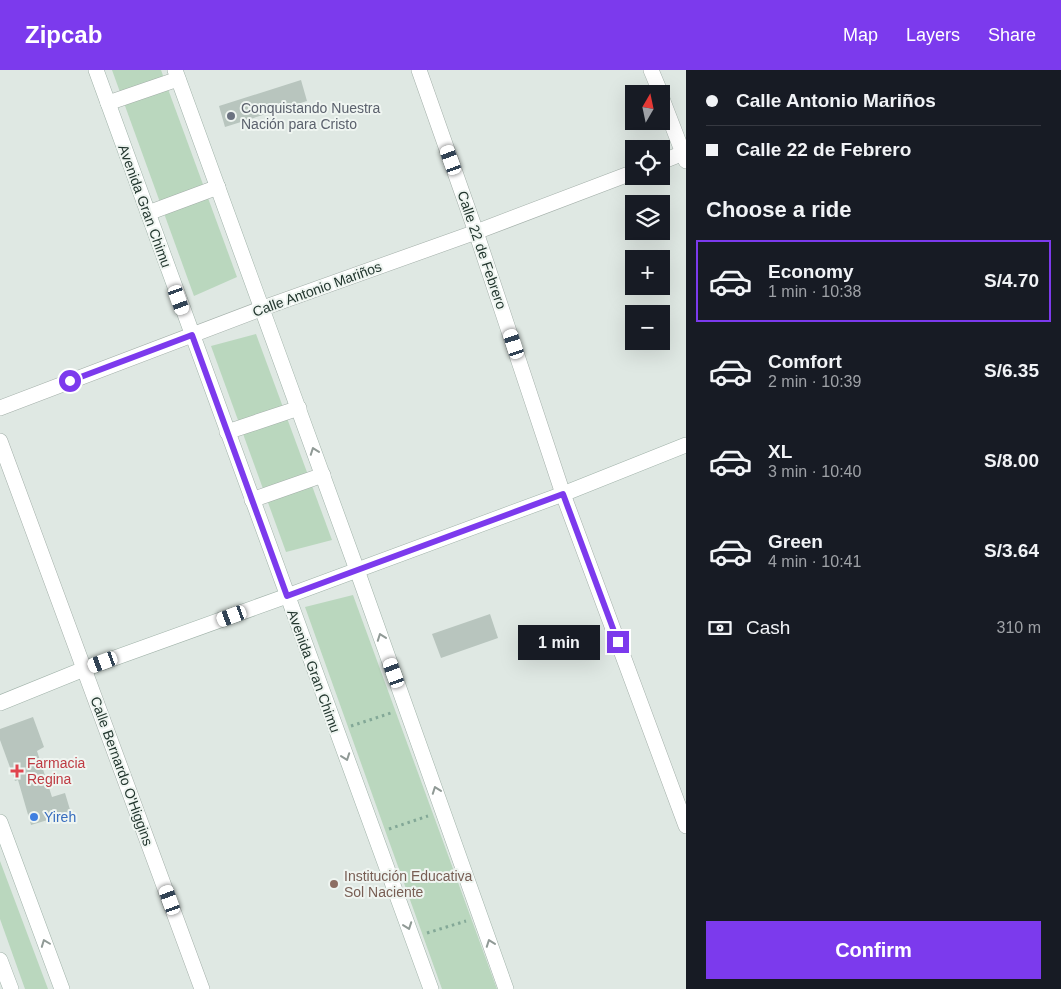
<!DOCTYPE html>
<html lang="en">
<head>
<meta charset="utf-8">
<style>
  :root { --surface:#171b24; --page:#242831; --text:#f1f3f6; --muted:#9ea1a6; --line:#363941; --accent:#7c3aed }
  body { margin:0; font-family:Helvetica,sans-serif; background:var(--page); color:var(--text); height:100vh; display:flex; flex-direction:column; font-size:19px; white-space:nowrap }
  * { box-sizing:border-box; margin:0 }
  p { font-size:16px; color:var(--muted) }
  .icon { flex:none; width:28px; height:28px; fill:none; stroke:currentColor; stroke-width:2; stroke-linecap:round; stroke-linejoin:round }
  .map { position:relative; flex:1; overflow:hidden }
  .drawer { display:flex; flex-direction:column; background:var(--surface); width:375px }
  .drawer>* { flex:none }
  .guide { display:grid; align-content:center; height:110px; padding:0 20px; background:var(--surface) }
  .needle { width:32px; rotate:9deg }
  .buttons { position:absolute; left:625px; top:15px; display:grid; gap:10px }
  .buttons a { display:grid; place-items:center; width:45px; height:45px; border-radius:0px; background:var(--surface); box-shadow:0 5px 20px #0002; font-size:25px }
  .end { position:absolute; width:22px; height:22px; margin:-11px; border:6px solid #7c3aed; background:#fff; box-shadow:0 0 0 2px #fff }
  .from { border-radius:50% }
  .bubble { position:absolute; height:35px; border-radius:0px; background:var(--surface); box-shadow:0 5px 20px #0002; font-size:16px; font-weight:600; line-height:35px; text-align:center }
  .car { position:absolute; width:15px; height:30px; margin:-15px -8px; border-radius:6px; box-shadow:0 0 4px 1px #0007; background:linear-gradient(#fff 24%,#345 0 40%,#fff 0 76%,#345 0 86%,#fff 0) }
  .guide b { display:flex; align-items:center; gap:18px; height:48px; font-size:19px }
  .guide b+b { border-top:1px solid var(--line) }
  .guide i { width:12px; height:12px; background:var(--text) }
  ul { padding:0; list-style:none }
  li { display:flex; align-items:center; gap:15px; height:82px; margin:0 10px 8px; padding:0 10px; border:2px solid transparent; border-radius:0px }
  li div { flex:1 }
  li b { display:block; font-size:19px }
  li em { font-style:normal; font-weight:600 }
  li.current { border-color:var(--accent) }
  li>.icon { width:45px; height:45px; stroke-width:1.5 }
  h2 { padding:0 20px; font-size:22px; line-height:60px }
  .pay { display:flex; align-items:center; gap:12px; height:55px; padding:0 20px; font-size:19px }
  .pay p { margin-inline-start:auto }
  .primary-button { display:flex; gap:10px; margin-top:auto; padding:10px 20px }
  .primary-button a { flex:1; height:58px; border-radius:0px; background:var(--accent); color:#fff; font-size:20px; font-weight:600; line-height:58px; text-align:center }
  header { display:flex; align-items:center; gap:30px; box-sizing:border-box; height:70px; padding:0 25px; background:var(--accent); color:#fff }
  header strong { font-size:24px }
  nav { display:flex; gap:28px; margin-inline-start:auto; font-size:18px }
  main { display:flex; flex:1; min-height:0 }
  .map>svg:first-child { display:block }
  .green { fill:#bad7be }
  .building { fill:#b8c5be }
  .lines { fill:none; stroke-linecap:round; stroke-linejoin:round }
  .street-casing { stroke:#a3afa9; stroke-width:16 }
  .secondary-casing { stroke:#a0b2a9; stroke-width:16 }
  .path { stroke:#83a897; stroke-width:3; stroke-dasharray:2.5 4; stroke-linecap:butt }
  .street { stroke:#fff; stroke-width:15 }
  .secondary { stroke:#fff; stroke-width:15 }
  .oneway { stroke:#909a96 }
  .route { stroke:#7c3aed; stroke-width:6 }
  .worship-dot { fill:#6b7280; stroke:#eff5f1; stroke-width:2 }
  .health-dot { fill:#e0444e; stroke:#eff5f1; stroke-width:2 }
  .shop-dot { fill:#3f7fe0; stroke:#eff5f1; stroke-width:2 }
  .education-dot { fill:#8d6e63; stroke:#eff5f1; stroke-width:2 }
  .labels { text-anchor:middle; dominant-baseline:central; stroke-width:4; stroke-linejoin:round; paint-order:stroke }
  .worship-label { font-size:14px; fill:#5b616d; stroke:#eff5f1; text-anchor:start }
  .street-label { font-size:14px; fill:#22362e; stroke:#eff5f1 }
  .health-label { font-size:14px; fill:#be3a42; stroke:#eff5f1; text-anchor:start }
  .shop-label { font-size:14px; fill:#366cbe; stroke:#eff5f1; text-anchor:start }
  .education-label { font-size:14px; fill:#785e54; stroke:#eff5f1; text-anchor:start }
</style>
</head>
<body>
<header>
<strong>Zipcab</strong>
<nav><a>Map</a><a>Layers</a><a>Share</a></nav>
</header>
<main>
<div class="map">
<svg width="686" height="919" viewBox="0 0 686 919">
  <rect width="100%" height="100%" fill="#dfe8e3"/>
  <g class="green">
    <path d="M 112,0 L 161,0 L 237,207 L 194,226 Z"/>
    <path d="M 256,264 L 332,470 L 286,482 L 211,276 Z"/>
    <path d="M 353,525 L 497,919 L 442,919 L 305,537 Z"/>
    <path d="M 0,791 L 48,919 L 25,919 L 0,849 Z"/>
  </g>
  <g class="building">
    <path d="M 301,10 L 307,31 L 225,57 L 219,36 Z"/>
    <path d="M 490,544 L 498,568 L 441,588 L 432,564 Z"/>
    <path d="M 33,647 L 44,677 L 37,681 L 52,727 L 65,723 L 71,743 L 31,755 L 18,710 L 15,711 L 0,670 L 0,659 Z"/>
  </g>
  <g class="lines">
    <defs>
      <g id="street">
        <path d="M 419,0 L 476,162 L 563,424 L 686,756"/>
        <path d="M 651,0 L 661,24"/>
        <path d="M 661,26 L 686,91"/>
        <path d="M 108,33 L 178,9"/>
        <path d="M 661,92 L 686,82"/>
        <path d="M 148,143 L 218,117"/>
        <path d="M 0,338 L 263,238 L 476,162 L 634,102"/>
        <path d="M 227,362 L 299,338"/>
        <path d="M 0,371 L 202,919"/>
        <path d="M 252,430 L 323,405"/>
      </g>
      <g id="secondary">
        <path d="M 96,0 L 431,919"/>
        <path d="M 175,0 L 357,500 L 506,919"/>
        <path d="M 0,633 L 84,599 L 287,526 L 563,424 L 686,375"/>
        <path d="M 0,752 L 62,919"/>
        <path d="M 0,890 L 11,919"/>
      </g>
    </defs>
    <use href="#street" class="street-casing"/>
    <use href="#secondary" class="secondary-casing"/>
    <g class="path">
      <path d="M 351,656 L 391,643"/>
      <path d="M 389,759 L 428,746"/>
      <path d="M 427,863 L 466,851"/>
    </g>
    <use href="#street" class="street"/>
    <use href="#secondary" class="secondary"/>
  </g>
  <defs><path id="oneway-chevron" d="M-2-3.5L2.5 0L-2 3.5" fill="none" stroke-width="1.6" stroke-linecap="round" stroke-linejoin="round" transform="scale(1.25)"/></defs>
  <g class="oneway">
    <use href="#oneway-chevron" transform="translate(314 381) rotate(-110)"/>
    <use href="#oneway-chevron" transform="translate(381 567) rotate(-110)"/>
    <use href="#oneway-chevron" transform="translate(346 687) rotate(70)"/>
    <use href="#oneway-chevron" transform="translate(436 720) rotate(-110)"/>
    <use href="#oneway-chevron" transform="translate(408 856) rotate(70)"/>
    <use href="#oneway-chevron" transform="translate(45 873) rotate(-111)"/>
    <use href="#oneway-chevron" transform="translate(490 873) rotate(-110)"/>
  </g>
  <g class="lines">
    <path class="route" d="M 70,311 L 192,265 L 287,526 L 563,424 L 618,572"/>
  </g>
  <circle class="worship-dot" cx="231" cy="46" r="5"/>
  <path class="health-dot" d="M14.5 693.5h5v5h5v5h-5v5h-5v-5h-5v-5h5z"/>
  <circle class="shop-dot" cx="34" cy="747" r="5"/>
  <circle class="education-dot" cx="334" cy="814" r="5"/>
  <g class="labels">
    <g class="worship-label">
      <text x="241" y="38">Conquistando Nuestra<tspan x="241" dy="16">Nación para Cristo</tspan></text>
    </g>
    <g class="street-label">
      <text transform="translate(145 136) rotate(70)">Avenida Gran Chimu</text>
      <text transform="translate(482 180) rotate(71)">Calle 22 de Febrero</text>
      <text transform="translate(317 219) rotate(-20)">Calle Antonio Mariños</text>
      <text transform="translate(314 601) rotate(70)">Avenida Gran Chimu</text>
      <text transform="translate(122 701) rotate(70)">Calle Bernardo O'Higgins</text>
    </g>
    <g class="health-label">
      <text x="27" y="693">Farmacia<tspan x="27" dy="16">Regina</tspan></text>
    </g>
    <g class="shop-label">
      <text x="44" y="747">Yireh</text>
    </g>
    <g class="education-label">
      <text x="344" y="806">Institución Educativa<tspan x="344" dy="16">Sol Naciente</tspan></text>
    </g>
  </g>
</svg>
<div class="buttons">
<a><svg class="needle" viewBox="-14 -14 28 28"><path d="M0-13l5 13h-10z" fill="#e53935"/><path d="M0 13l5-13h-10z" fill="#9ea1a6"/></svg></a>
<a><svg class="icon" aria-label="locate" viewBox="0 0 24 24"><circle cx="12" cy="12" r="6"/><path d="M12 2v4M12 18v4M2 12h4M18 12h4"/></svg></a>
<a><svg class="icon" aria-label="layers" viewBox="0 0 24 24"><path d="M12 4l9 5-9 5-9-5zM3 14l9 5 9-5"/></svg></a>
<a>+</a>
<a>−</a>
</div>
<i class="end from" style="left:70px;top:311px"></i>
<i class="end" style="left:618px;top:572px"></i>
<div class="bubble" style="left:518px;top:555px;width:82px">1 min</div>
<i class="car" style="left:451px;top:90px;rotate:340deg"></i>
<i class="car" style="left:179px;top:230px;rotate:160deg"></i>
<i class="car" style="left:514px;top:274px;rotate:342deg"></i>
<i class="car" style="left:232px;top:546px;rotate:250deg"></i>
<i class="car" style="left:103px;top:592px;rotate:250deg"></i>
<i class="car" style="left:394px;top:603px;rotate:340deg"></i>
<i class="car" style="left:170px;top:830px;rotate:340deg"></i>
</div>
<section class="drawer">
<div class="guide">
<b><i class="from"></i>Calle Antonio Mariños</b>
<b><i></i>Calle 22 de Febrero</b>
</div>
<h2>Choose a ride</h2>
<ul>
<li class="current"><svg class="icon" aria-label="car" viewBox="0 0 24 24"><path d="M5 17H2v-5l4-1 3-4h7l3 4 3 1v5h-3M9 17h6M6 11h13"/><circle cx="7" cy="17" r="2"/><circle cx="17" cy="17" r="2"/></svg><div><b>Economy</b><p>1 min · 10:38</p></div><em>S/4.70</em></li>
<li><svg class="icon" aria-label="car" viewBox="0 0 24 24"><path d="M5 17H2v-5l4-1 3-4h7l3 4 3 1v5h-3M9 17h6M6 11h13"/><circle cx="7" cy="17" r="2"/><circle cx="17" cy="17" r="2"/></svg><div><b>Comfort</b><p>2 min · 10:39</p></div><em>S/6.35</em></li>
<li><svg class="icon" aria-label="car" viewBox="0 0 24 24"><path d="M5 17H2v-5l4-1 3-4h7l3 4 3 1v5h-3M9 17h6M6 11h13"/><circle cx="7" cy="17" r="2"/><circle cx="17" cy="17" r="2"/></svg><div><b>XL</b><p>3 min · 10:40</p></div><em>S/8.00</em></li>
<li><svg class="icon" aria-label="car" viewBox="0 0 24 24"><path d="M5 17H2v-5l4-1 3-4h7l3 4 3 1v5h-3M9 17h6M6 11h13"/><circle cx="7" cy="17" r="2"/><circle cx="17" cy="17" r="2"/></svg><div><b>Green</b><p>4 min · 10:41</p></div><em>S/3.64</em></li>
</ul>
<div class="pay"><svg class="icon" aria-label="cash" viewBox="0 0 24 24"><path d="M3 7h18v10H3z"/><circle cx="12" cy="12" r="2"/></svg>Cash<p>310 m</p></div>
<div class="primary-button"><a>Confirm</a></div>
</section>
</main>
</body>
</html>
